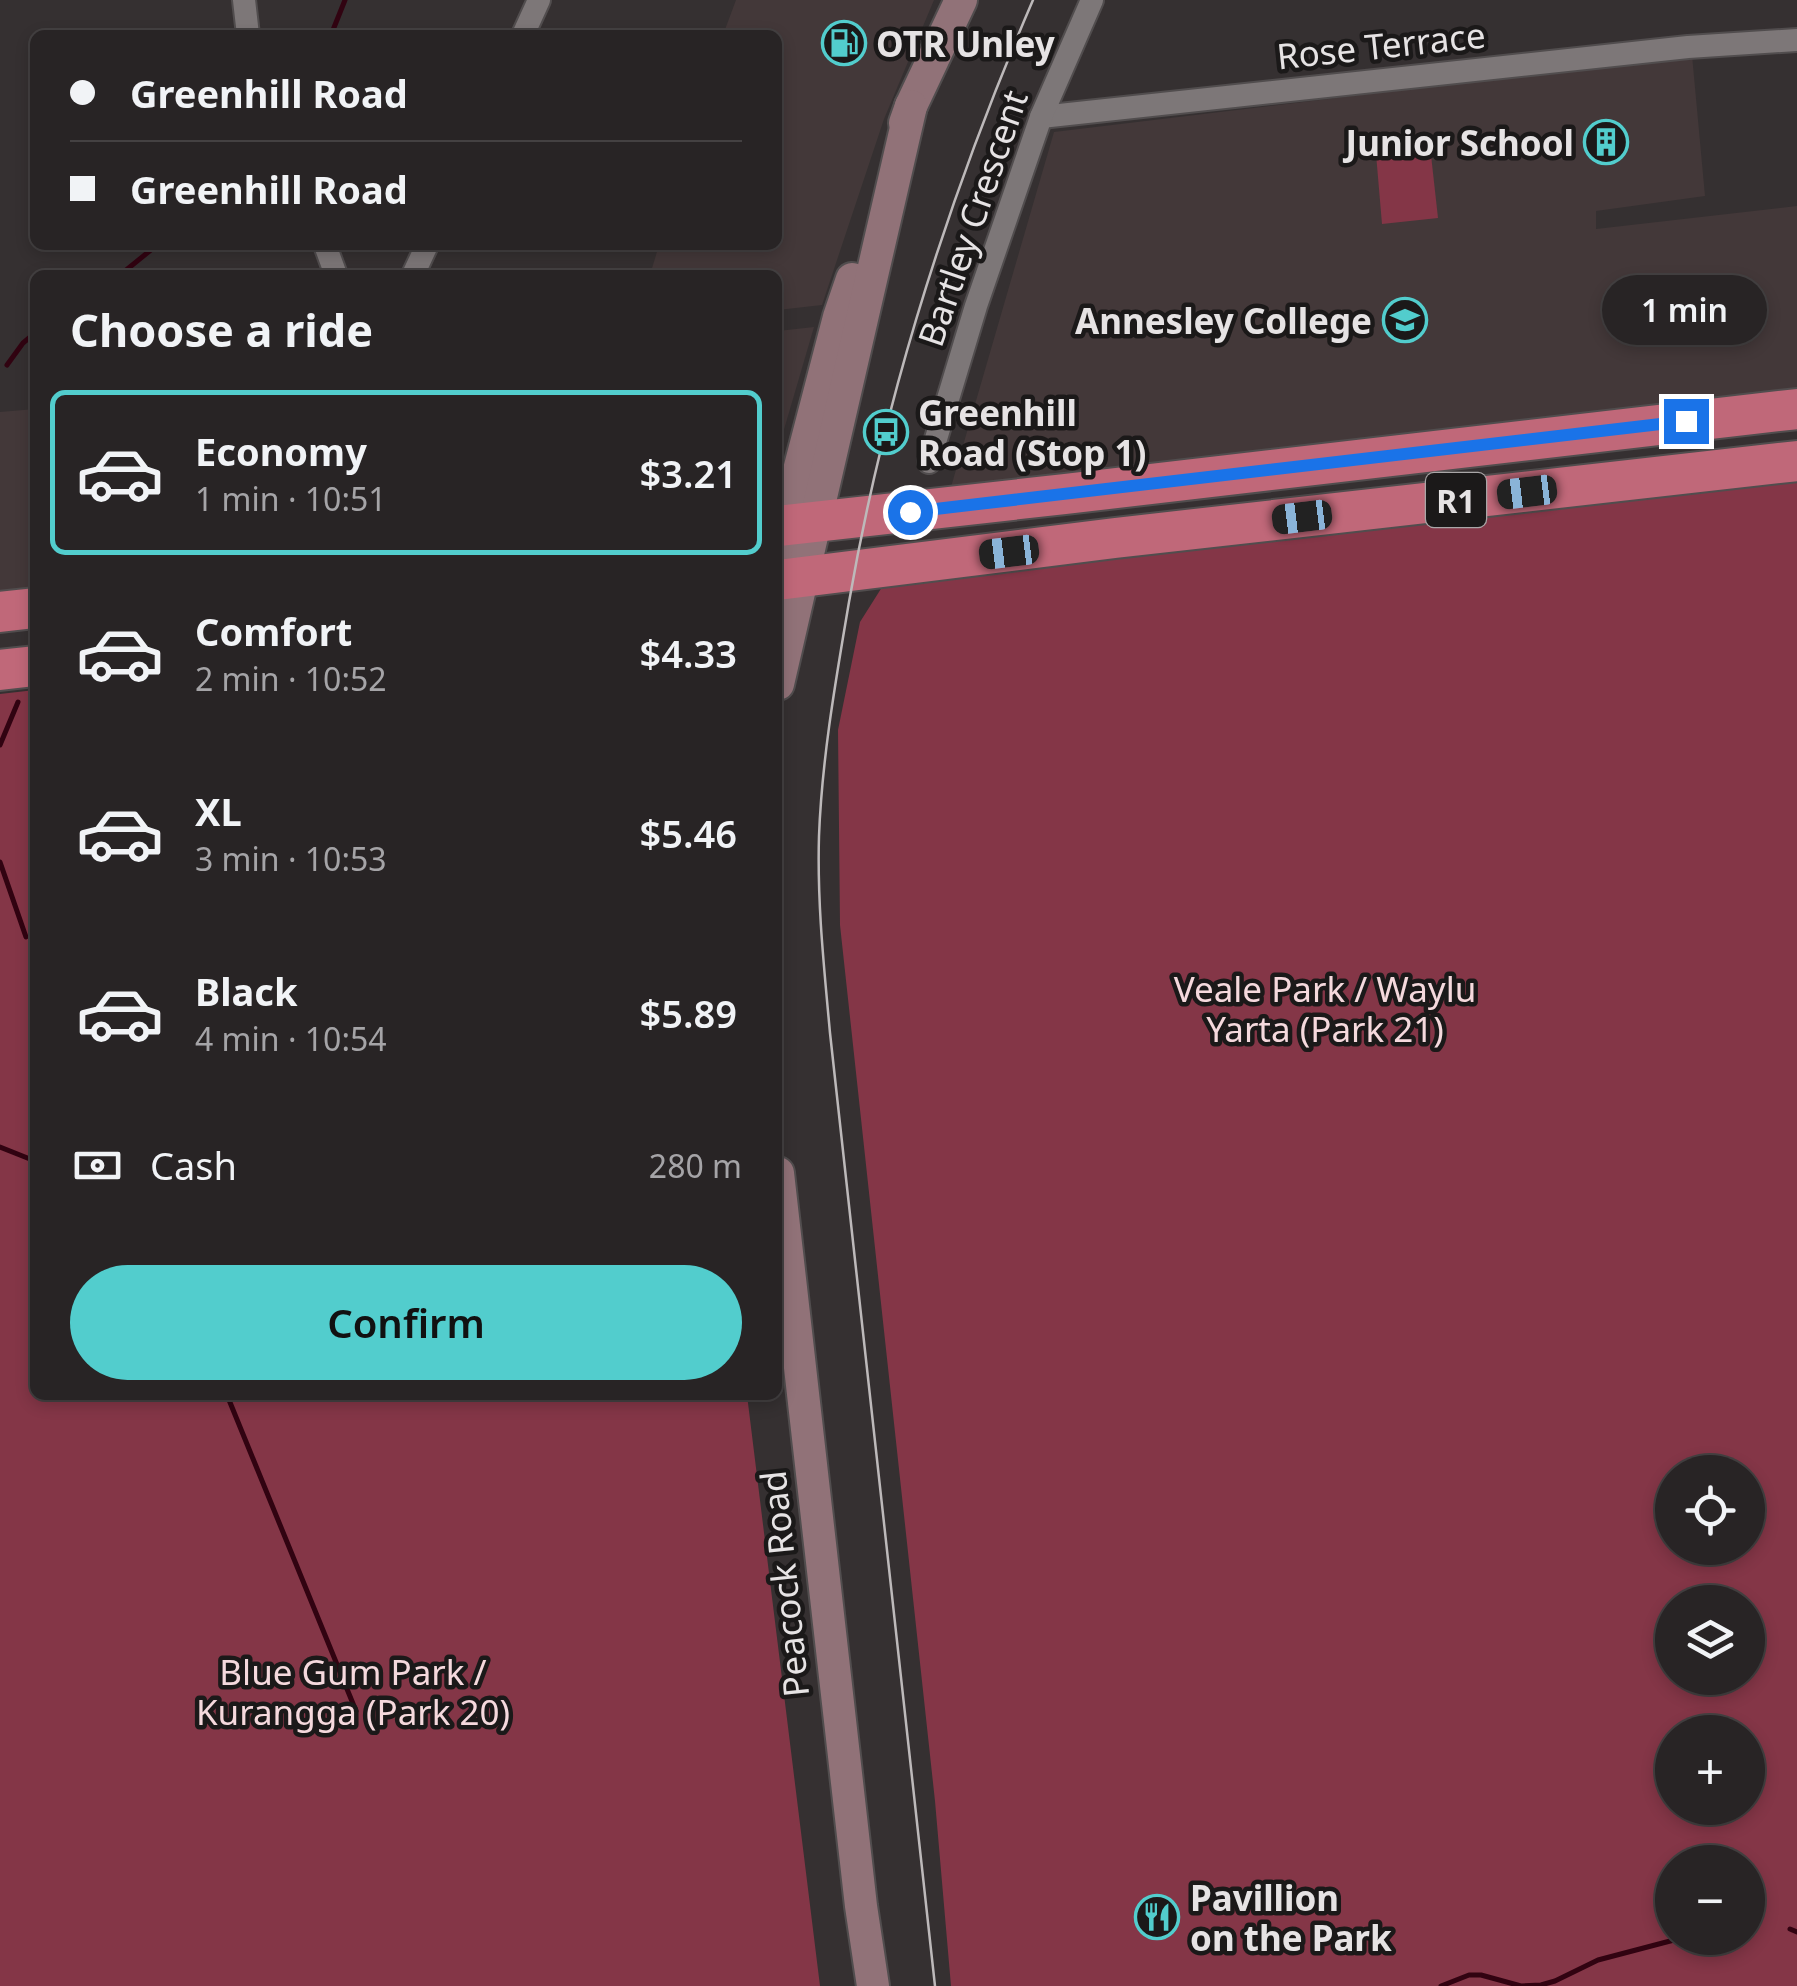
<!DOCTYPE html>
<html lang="en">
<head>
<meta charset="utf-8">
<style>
  :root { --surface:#282425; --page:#343032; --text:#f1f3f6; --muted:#a5a4a7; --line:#444142; --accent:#52cdcd }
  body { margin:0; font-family:"Noto Sans",sans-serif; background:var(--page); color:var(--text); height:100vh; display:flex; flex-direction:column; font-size:38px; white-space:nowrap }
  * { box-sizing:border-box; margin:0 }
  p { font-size:32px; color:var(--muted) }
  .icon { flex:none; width:55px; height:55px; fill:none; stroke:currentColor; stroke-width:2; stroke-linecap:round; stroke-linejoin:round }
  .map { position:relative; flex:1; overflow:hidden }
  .details { position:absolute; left:30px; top:270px; width:752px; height:1130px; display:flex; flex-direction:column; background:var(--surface); border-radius:15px; box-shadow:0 5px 15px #0003,0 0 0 2px var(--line) }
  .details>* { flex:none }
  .top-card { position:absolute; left:30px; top:30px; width:752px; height:220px; border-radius:15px; box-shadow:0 5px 15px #0003,0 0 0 2px var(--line); display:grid; align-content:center; height:220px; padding:0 40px; background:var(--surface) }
  .tools { position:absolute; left:1655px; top:1455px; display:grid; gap:20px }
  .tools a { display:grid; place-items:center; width:110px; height:110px; border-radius:50%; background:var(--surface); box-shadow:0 5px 15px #0003,0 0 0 2px var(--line); font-size:50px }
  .end { position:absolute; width:45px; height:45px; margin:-22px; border:12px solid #1a73e8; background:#fff; box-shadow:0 0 0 5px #fff }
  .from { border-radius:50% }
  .bubble { position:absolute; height:70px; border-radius:35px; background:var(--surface); box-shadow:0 5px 15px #0003,0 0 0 2px var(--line); font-size:32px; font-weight:600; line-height:70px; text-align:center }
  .car { position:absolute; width:30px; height:60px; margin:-30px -15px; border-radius:12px; box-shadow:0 0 8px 2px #0007; background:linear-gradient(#222 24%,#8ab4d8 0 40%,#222 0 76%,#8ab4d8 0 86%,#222 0) }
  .top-card b { display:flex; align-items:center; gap:35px; height:95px; font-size:38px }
  .top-card b+b { border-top:2px solid var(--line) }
  .top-card i { width:25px; height:25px; background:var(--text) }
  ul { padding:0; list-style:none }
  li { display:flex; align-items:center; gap:30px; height:165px; margin:0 20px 15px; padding:0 20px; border:5px solid transparent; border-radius:15px }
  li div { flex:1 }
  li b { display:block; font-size:38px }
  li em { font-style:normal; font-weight:600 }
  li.selected { border-color:var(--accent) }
  li>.icon { width:90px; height:90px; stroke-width:1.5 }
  h2 { padding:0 40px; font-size:45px; line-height:120px }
  .pay { display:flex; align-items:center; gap:25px; height:110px; padding:0 40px; font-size:38px }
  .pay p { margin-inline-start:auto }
  .primary-button { display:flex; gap:20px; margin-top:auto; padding:20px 40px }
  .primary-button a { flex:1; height:115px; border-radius:60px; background:var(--accent); color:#111; font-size:40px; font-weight:600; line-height:115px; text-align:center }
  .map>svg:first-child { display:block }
  .built { fill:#433839 }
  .green { fill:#843647; fill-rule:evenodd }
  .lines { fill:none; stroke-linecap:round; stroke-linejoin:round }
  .stream { stroke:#310311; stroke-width:5 }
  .street-casing { stroke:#514d4e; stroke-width:26 }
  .secondary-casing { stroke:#514d4e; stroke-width:36 }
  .highway-casing { stroke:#514d4e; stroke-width:44 }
  .street { stroke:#7d7778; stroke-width:22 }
  .secondary { stroke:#917278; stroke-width:32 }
  .highway { stroke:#c06879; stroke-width:40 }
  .tram { stroke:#bdb9ba; stroke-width:2.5 }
  .route { stroke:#1a73e8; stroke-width:12 }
  .labels { text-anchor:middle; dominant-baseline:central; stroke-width:9; stroke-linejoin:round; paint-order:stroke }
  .shield { fill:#1b1919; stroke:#a9a6a7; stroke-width:2.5 }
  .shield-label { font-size:32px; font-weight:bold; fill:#e6e3e4 }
  .poi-label { font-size:35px; font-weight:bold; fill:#e6e3e4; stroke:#1b1919; text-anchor:start }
  .street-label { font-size:35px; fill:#e6e3e4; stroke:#1b1919 }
  .park-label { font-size:35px; fill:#f5d9dd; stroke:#1b1919 }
</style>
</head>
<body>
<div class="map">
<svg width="1797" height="1986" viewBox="0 0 1797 1986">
  <rect width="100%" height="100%" fill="#353031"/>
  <g class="built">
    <path d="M 736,0 L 934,0 L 884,119 L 822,305 L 778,310 L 778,275 L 650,275 L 659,245 L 778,245 L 778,35 L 723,35 Z"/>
    <path d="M 1692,55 L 1705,196 L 1596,211 L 1596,229 L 1797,206 L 1797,389 L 951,487 L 1054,132 Z"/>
    <path d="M 814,327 L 778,450 L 778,331 Z"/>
    <path d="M 35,409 L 35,594 L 0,597 L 0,412 Z"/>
  </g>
  <g class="green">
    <path d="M 1429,137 L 1438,218 L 1382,224 L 1375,142 Z"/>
    <path d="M 1797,475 L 1797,1986 L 951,1986 L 935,1801 L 840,925 L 838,730 L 860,622 L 884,584 ZM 1672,1472 L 1748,1472 L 1748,1548 L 1672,1548 ZM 1672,1602 L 1748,1602 L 1748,1678 L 1672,1678 ZM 1672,1732 L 1748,1732 L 1748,1808 L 1672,1808 ZM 1672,1862 L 1748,1862 L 1748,1938 L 1672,1938 Z"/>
    <path d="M 35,690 L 35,1395 L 747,1395 L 820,1986 L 0,1986 L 0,694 Z"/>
  </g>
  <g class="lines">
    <g class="stream">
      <path d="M 331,35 L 345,0"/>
      <path d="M 120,275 L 157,245"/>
      <path d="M 7,365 L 23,343 L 35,333"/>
      <path d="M 0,745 L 18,702"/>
      <path d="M 0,862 L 26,937"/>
      <path d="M 0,1147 L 35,1161"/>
      <path d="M 227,1395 L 356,1711"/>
      <path d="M 1790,1929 L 1797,1932"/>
      <path d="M 1441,1986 L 1469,1975 L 1481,1975 L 1521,1986 L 1541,1985 L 1555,1981 L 1598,1960 L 1674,1940"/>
    </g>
    <defs>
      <g id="street">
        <path d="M 244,0 L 248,35"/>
        <path d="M 523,35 L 539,0"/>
        <path d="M 1041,117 L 1688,47 L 1797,40"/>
        <path d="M 325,245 L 336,275"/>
        <path d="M 413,275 L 427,245"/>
        <path d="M 929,462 L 976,306 L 1041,117 L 1092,0"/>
      </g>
      <g id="secondary">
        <path d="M 905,123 L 911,106 L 961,0"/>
        <path d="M 778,551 L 839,317 L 852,279"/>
        <path d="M 778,684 L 911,106"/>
        <path d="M 778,1173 L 861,1906 L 873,1986"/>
      </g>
      <g id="highway">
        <path d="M 778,526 C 1118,490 1457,446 1797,409"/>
        <path d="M 778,580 L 1115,538 L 1797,461"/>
        <path d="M 0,612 L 35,608"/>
        <path d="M 0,670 L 35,666"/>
      </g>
    </defs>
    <use href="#street" class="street-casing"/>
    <use href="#secondary" class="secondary-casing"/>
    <use href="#highway" class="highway-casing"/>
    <use href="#street" class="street"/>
    <use href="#secondary" class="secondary"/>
    <use href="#highway" class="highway"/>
    <path class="tram" d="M 935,1986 L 830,1033 C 824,967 817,902 819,836 C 822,757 836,679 849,602 C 885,395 950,193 1033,0"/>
  </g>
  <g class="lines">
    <path class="route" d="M 910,512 L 1686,421"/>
  </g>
  <defs>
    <symbol id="fuel-ring" viewBox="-11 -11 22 22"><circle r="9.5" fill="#1b1919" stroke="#52cdcd" stroke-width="1.5"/><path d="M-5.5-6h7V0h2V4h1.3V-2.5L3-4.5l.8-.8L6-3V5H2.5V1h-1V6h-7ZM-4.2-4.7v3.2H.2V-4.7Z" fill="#52cdcd"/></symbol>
    <symbol id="building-ring" viewBox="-11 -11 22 22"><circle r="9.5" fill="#1b1919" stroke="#52cdcd" stroke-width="1.5"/><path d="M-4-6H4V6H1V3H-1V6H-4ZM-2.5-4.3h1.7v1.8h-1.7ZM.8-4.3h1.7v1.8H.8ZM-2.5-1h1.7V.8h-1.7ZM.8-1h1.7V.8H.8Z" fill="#52cdcd"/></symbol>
    <symbol id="school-ring" viewBox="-11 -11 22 22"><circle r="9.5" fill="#1b1919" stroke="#52cdcd" stroke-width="1.5"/><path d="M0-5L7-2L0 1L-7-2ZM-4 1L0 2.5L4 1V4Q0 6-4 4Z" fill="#52cdcd"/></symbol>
    <symbol id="bus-ring" viewBox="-11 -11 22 22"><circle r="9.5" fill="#1b1919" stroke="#52cdcd" stroke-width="1.5"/><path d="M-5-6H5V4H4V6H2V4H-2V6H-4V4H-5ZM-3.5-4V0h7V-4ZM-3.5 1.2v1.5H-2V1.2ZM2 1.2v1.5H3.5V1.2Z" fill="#52cdcd"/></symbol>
    <symbol id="restaurant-ring" viewBox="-11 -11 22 22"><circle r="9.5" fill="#1b1919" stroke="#52cdcd" stroke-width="1.5"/><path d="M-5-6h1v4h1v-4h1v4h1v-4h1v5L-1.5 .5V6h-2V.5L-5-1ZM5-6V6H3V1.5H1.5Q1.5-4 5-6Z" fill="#52cdcd"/></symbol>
  </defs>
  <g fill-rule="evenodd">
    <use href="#fuel-ring" x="819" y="18" width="50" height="50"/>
    <use href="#building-ring" x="1581" y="117" width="50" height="50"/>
    <use href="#school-ring" x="1380" y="295" width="50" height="50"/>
    <use href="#bus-ring" x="861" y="407" width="50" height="50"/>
    <use href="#restaurant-ring" x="1132" y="1892" width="50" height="50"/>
  </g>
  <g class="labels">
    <rect class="shield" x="1426" y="473" width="60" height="54" rx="8"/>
    <g class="shield-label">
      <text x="1456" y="500">R1</text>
    </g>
    <g class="poi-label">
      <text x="876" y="43">OTR Unley</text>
      <text x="1574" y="142" text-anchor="end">Junior School</text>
      <text x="1372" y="320" text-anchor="end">Annesley College</text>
      <text x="918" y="412">Greenhill<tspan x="918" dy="40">Road (Stop 1)</tspan></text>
      <text x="1190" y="1897">Pavillion<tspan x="1190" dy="40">on the Park</tspan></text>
    </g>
    <g class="street-label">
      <text transform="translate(1381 45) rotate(-6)">Rose Terrace</text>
      <text transform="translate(972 218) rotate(-71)">Bartley Crescent</text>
      <text transform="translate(784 1584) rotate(-96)">Peacock Road</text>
    </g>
    <g class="park-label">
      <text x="1325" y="988">Veale Park / Waylu<tspan x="1325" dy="40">Yarta (Park 21)</tspan></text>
      <text x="353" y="1671">Blue Gum Park /<tspan x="353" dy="40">Kurangga (Park 20)</tspan></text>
    </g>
  </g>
</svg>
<div class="tools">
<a><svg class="icon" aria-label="locate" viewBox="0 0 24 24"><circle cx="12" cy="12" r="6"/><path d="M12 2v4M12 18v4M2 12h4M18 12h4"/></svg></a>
<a><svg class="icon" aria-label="layers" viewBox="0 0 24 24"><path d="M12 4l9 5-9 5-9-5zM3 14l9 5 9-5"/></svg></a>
<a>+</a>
<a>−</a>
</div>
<i class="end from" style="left:910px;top:512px"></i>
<i class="end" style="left:1686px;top:421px"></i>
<div class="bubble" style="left:1602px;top:275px;width:165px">1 min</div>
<i class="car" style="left:1527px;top:492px;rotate:263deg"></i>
<i class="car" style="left:1302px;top:517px;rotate:263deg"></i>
<i class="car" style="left:1009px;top:552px;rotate:263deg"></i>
<div class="top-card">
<b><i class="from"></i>Greenhill Road</b>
<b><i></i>Greenhill Road</b>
</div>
<section class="details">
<h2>Choose a ride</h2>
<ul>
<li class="selected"><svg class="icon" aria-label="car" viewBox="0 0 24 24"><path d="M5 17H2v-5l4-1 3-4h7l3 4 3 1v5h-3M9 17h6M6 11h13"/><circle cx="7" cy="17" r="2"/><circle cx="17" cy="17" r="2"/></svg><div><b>Economy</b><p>1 min · 10:51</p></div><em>$3.21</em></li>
<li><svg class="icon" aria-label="car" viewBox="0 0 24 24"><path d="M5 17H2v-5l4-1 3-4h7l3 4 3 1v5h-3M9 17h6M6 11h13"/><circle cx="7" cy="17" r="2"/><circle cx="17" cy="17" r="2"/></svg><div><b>Comfort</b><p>2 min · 10:52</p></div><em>$4.33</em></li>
<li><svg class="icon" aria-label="car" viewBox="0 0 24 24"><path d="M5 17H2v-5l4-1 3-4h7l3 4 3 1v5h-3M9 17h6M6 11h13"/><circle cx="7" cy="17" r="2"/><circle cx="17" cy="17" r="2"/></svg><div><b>XL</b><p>3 min · 10:53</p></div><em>$5.46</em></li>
<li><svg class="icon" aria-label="car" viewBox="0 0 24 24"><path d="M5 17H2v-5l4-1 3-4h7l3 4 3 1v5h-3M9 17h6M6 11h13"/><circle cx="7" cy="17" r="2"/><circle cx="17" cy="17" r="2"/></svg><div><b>Black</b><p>4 min · 10:54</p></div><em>$5.89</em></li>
</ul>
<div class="pay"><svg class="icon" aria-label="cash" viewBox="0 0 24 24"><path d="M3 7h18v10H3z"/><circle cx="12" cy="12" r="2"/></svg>Cash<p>280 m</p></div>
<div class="primary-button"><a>Confirm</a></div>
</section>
</div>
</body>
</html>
